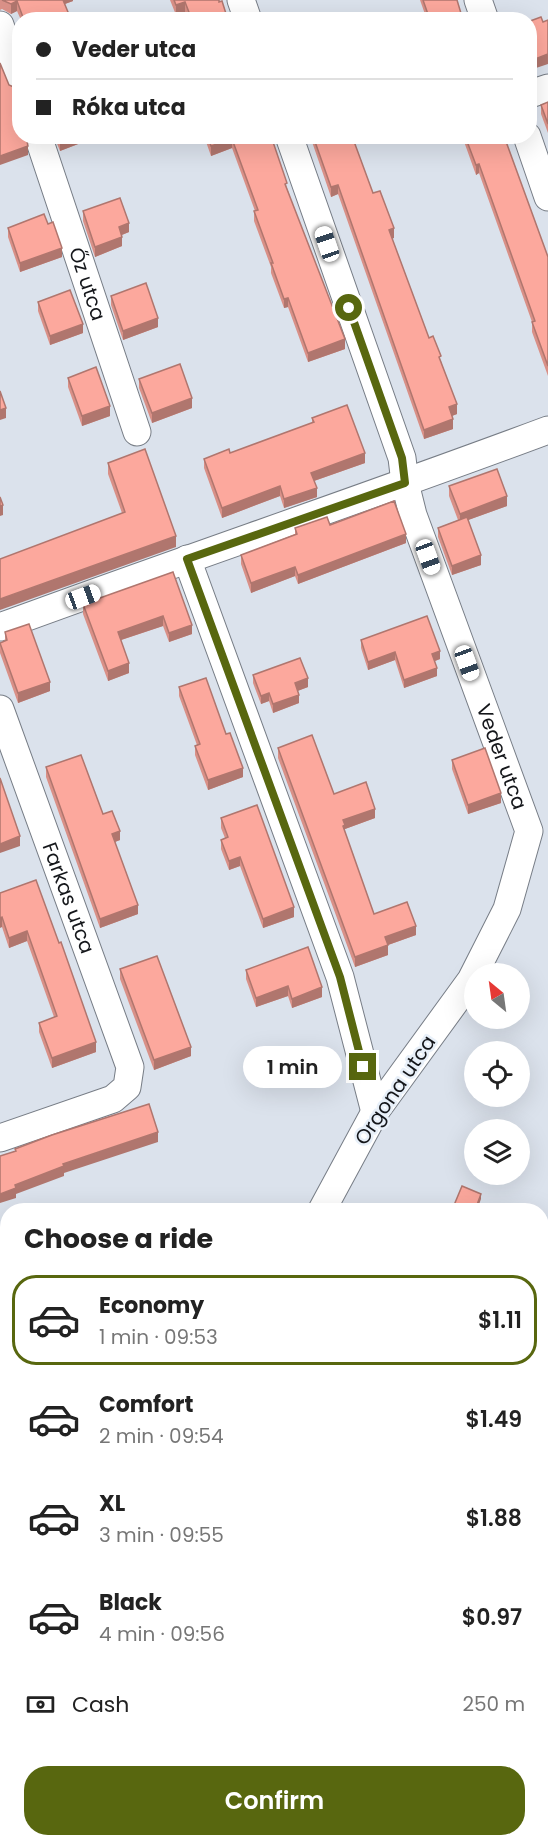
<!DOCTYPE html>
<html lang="en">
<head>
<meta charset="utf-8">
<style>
  :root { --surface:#fff; --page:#f2f2f2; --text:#222; --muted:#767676; --line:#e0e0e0; --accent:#58670f }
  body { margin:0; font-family:Poppins,sans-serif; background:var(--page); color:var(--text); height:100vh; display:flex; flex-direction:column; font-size:22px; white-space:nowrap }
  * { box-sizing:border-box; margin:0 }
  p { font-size:20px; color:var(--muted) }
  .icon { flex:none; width:33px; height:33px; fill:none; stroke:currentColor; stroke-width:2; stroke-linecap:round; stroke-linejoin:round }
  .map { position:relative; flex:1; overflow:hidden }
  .drawer { position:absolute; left:0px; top:1203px; width:549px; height:644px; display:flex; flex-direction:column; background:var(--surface); border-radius:24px 24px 0 0; box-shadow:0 6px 24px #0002 }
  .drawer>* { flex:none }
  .top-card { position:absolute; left:12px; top:12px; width:525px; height:132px; border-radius:24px; box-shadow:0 6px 24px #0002; display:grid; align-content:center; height:132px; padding:0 24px; background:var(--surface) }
  .needle { width:39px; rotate:331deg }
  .fabs { position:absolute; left:464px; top:963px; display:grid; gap:12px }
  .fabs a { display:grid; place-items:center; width:66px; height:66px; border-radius:50%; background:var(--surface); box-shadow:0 6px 24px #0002; font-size:30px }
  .end { position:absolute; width:27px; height:27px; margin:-14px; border:8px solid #58670f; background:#fff; box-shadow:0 0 0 3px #fff }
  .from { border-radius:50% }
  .bubble { position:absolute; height:42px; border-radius:21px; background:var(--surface); box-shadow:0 6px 24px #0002; font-size:20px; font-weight:600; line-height:42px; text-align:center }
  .car { position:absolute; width:18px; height:36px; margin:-18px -9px; border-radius:8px; box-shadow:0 0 4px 2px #0007; background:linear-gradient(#fff 24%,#345 0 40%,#fff 0 76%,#345 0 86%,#fff 0) }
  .top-card b { display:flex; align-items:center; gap:21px; height:57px; font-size:22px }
  .top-card b+b { border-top:2px solid var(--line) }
  .top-card i { width:15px; height:15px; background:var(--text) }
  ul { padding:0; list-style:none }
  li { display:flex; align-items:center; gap:18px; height:90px; margin:0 12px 9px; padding:0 12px; border:3px solid transparent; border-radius:24px }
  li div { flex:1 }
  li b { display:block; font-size:22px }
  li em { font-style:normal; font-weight:600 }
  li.active { border-color:var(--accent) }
  li>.icon { width:54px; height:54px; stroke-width:1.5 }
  h2 { padding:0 24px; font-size:27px; line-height:72px }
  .pay { display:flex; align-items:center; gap:15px; height:66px; padding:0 24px; font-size:22px }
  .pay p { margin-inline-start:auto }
  .primary-button { display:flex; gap:12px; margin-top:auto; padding:12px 24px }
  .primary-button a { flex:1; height:69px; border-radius:24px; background:var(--accent); color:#fff; font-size:24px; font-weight:600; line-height:69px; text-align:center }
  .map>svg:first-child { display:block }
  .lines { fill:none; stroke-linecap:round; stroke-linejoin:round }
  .minor-casing { stroke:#777d86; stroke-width:29 }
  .minor { stroke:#fff; stroke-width:27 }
  .rail { stroke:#4b4f54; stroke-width:4.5; stroke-dasharray:3 6; stroke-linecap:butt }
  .wall { fill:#d99087 }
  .shaded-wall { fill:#b0766e }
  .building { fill:#fca89d; stroke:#b0766e; stroke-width:1.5 }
  .route { stroke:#58670f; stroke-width:8 }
  .labels { text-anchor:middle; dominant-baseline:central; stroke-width:5; stroke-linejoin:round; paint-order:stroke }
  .street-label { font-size:20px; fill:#14161a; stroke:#e8f0f9 }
</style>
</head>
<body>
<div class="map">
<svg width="548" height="1846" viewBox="0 0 548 1846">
  <rect width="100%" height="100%" fill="#dbe2ec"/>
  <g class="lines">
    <defs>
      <g id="minor">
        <path d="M 241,0 L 248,20"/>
        <path d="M 478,0 L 485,20"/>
        <path d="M 0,25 L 20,83"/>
        <path d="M 530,94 L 548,88"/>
        <path id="s1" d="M 38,136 L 137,432"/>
        <path id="s2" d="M 289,136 L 402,458 L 405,483 L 413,515 L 529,831 L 507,909 L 471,980 L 375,1112 L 322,1210"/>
        <path d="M 527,136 L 548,197"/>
        <path d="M 187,559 L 340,977 L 375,1112"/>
        <path d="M 0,627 C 182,560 366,498 548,430"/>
        <path id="s3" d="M 0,709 L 130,1067 L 127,1087 L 113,1099 L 0,1138"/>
        <path d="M 0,1575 L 8,1572"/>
      </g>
    </defs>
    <use href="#minor" class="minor-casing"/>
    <use href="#minor" class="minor"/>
    <g class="rail">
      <path d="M 542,1746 L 548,1739"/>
      <path d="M 542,1770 L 548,1762"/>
      <path d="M 542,1810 L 548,1803"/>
      <path d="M 542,1833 L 548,1826"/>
      <path d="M 448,1846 L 455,1839"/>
      <path d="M 473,1846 L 479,1839"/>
      <path d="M 507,1846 L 514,1839"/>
      <path d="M 530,1846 L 536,1839"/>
    </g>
  </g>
  <g class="wall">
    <path d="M 0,0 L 73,0 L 73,1 L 65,4 L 70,20 L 21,20 L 17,11 L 11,14 L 2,9 L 0,10 Z"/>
    <path d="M 170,0 L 219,0 L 228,20 L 188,20 L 185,12 L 176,15 Z"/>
    <path d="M 420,0 L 457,0 L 463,20 L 427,20 Z"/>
    <path d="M 548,102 L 548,133 L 541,114 L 541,105 Z"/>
    <path d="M 54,136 L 91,136 L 91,139 L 60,151 Z"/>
    <path d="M 204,136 L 271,136 L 287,188 L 345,349 L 308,362 L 288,307 L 284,308 L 271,273 L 271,267 L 254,221 L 254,211 L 255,211 L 232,148 L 211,156 Z"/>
    <path d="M 310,136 L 352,136 L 373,193 L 394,238 L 392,238 L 429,338 L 441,361 L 457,414 L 452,416 L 453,429 L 424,439 L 338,194 L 331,197 Z"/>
    <path d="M 462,136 L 504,136 L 548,257 L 548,376 L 532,332 L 532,322 L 479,173 L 476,175 Z"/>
    <path d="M 83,211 L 129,232 L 122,235 L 122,246 L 95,257 L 83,221 Z"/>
    <path d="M 8,228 L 62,257 L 20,272 L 8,237 Z"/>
    <path d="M 111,296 L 158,327 L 123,340 L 111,305 Z"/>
    <path d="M 38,302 L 83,333 L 50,345 L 38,311 Z"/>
    <path d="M 68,378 L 110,416 L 82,426 L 68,387 Z"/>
    <path d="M 139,379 L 192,408 L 152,423 L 139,388 Z"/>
    <path d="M 312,418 L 365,463 L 314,481 L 317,497 L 284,508 L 280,496 L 222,518 L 204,468 L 204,459 L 230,453 L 312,423 Z"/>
    <path d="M 108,463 L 176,547 L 122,513 L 108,474 Z"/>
    <path d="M 449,486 L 507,506 L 468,520 L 481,565 L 452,575 L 438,537 L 438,528 L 458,520 L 449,496 Z"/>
    <path d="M 330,525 L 406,543 L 298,584 L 295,576 L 251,593 L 241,564 L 241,555 L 295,534 L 295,528 Z"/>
    <path d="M 173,572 L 192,634 L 169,642 L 163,626 L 121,640 L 129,673 L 108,681 L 83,614 L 83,604 Z"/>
    <path d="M 5,632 L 50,691 L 18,703 L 0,653 L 0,643 L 5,641 Z"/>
    <path d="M 361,640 L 440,659 L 435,661 L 437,676 L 404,688 L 395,660 L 368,670 L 361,648 Z"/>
    <path d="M 253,675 L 308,687 L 297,691 L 299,703 L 273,713 L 269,701 L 261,704 L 253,683 Z"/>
    <path d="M 179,687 L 226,734 L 243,777 L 208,790 L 195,755 L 195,746 L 197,745 L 179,696 Z"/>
    <path d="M 278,748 L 334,794 L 375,818 L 345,829 L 345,833 L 374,914 L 416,935 L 388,945 L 388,955 L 355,967 L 278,758 Z"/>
    <path d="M 452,760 L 501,803 L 468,814 L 452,769 Z"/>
    <path d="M 46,767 L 103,814 L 120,840 L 115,842 L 138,914 L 100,928 L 46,777 Z"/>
    <path d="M 221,818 L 294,917 L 263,928 L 240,866 L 229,870 L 221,849 L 221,840 L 225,838 L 221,828 Z"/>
    <path d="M 36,880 L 96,1052 L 52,1068 L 39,1032 L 39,1023 L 54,1017 L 27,941 L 9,948 L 2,927 L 0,893 Z"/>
    <path d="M 120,969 L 191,1056 L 154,1070 L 120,979 Z"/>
    <path d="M 246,970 L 322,997 L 292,1008 L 288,996 L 256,1007 L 246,979 Z"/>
  </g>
  <g class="shaded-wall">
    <path d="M 62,0 L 73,0 L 73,1 L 62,5 Z"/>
    <path d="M 17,1 L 17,11 L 11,14 L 11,4 Z"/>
    <path d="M 185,2 L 185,12 L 176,15 L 176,5 Z"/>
    <path d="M 548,54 L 548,64 L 530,70 L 530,61 Z"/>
    <path d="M 72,136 L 91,136 L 91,139 L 60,151 L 60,141 Z"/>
    <path d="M 232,139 L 232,148 L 211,156 L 211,146 Z"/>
    <path d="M 28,146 L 28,155 L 0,165 L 0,156 Z"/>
    <path d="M 479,164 L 479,173 L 476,175 L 476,165 Z"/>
    <path d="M 338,185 L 338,194 L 331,197 L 331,187 Z"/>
    <path d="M 129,223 L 129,232 L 119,236 L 119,227 Z"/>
    <path d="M 394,228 L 394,238 L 389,240 L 389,230 Z"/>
    <path d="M 122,237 L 122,246 L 95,257 L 95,247 Z"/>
    <path d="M 62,248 L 62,257 L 20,272 L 20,263 Z"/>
    <path d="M 288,298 L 288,307 L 284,308 L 284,299 Z"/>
    <path d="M 158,318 L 158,327 L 123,340 L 123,331 Z"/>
    <path d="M 83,324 L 83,333 L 50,345 L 50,336 Z"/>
    <path d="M 345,339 L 345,349 L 308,362 L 308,353 Z"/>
    <path d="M 192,398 L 192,408 L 152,423 L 152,413 Z"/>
    <path d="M 457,404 L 457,414 L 449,417 L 449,407 Z"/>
    <path d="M 110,406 L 110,416 L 82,426 L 82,416 Z"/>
    <path d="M 6,408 L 6,418 L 0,420 L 0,410 Z"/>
    <path d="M 453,419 L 453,429 L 424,439 L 424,430 Z"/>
    <path d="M 365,453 L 365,463 L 311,482 L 311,473 Z"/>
    <path d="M 280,486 L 280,496 L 222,518 L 222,508 Z"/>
    <path d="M 317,488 L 317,497 L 284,508 L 284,499 Z"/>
    <path d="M 507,496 L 507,506 L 460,523 L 460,514 Z"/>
    <path d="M 3,505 L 3,515 L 0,516 L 0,506 Z"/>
    <path d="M 406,534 L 406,543 L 298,584 L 298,575 Z"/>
    <path d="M 176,536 L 176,547 L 0,610 L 0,599 Z"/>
    <path d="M 481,555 L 481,565 L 452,575 L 452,566 Z"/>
    <path d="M 295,567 L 295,576 L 251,593 L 251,583 Z"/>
    <path d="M 163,616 L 163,626 L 118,641 L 118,632 Z"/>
    <path d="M 192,625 L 192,634 L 169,642 L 169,633 Z"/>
    <path d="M 440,651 L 440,659 L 432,662 L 432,654 Z"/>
    <path d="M 395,652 L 395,660 L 368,670 L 368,662 Z"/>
    <path d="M 129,663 L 129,673 L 108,681 L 108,671 Z"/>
    <path d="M 437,668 L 437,676 L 404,688 L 404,680 Z"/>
    <path d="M 308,678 L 308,687 L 295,692 L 295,683 Z"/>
    <path d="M 50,682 L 50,691 L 18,703 L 18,693 Z"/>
    <path d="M 269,693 L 269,701 L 261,704 L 261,696 Z"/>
    <path d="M 299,695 L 299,703 L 273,713 L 273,704 Z"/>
    <path d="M 243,768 L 243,777 L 208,790 L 208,780 Z"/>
    <path d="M 501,793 L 501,803 L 468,814 L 468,805 Z"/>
    <path d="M 375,809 L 375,818 L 345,829 L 345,835 L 343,826 L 343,820 Z"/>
    <path d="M 120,831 L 120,840 L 112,843 L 112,834 Z"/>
    <path d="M 20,836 L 20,846 L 0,853 L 0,844 Z"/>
    <path d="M 240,857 L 240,866 L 229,870 L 229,861 Z"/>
    <path d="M 138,905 L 138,914 L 100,928 L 100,919 Z"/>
    <path d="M 294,907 L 294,917 L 263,928 L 263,919 Z"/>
    <path d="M 2,917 L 2,927 L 0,928 L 0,918 Z"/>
    <path d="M 416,926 L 416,935 L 388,945 L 388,955 L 355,967 L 355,957 L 385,937 Z"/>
    <path d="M 27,931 L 27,941 L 9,948 L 9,938 Z"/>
    <path d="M 288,986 L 288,996 L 256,1007 L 256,998 Z"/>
    <path d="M 322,987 L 322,997 L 292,1008 L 292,999 Z"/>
    <path d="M 96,1042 L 96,1052 L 52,1068 L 52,1058 Z"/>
    <path d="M 191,1047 L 191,1056 L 154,1070 L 154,1060 Z"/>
    <path d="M 158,1132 L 158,1142 L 64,1173 L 64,1176 L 16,1194 L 16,1198 L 0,1203 L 0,1194 L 15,1185 L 63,1164 Z"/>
    <path d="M 481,1194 L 481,1199 L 477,1210 L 475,1210 Z"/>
    <path d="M 548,1425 L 548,1430 L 542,1442 L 542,1437 Z"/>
  </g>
  <g class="building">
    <path d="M 2,0 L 63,0 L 70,17 L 64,20 L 24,20 L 17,1 L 11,4 Z"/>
    <path d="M 174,0 L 219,0 L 219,2 L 222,1 L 228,20 L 192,20 L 185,2 L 176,5 Z"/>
    <path d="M 423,0 L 457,0 L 463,20 L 430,20 Z"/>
    <path d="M 541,17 L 543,22 L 548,20 L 548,54 L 530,61 L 530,21 Z"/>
    <path d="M 0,63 L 9,85 L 18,89 L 20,89 L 20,136 L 26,136 L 28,146 L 0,156 Z"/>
    <path d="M 548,102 L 548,124 L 541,105 Z"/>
    <path d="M 58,136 L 72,136 L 60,141 Z"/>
    <path d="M 208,136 L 271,136 L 287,183 L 285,184 L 345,339 L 308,353 L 288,298 L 284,299 L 271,263 L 273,263 L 254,211 L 258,210 L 232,139 L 211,146 Z"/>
    <path d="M 313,136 L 352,136 L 373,193 L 380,191 L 394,228 L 389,230 L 429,338 L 433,336 L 441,356 L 439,357 L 457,404 L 449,407 L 453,419 L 424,430 L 338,185 L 331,187 Z"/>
    <path d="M 465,136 L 504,136 L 548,257 L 548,366 L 532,322 L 535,321 L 479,164 L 476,165 Z"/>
    <path d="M 120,198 L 129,223 L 119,227 L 122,237 L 95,247 L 83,211 Z"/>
    <path d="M 44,214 L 48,224 L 53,222 L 62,248 L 20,263 L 8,228 Z"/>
    <path d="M 146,283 L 158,318 L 123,331 L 111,296 Z"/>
    <path d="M 70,290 L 83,324 L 50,336 L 38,302 Z"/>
    <path d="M 180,364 L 192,398 L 152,413 L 139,379 Z"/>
    <path d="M 96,367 L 110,406 L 82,416 L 68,378 Z"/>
    <path d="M 0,391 L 6,408 L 0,410 Z"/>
    <path d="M 347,405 L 365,453 L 311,473 L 317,488 L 284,499 L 280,486 L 222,508 L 204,459 L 229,449 L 230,453 L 314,422 L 312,418 Z"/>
    <path d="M 145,449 L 176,536 L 0,599 L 0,559 L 125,512 L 108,463 Z"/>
    <path d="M 497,469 L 507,496 L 460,514 L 449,486 Z"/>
    <path d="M 0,497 L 3,505 L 0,506 Z"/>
    <path d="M 394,501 L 406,534 L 298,575 L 295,567 L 251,583 L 241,555 L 297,534 L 295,528 L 327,517 L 330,525 Z"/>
    <path d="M 467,517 L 481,555 L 452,566 L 438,528 Z"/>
    <path d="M 173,572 L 192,625 L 169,633 L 163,616 L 118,632 L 129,663 L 108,671 L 83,604 Z"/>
    <path d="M 427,616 L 440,651 L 432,654 L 437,668 L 404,680 L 395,652 L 368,662 L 361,640 Z"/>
    <path d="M 29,624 L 50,682 L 18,693 L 0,643 L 7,640 L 5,632 Z"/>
    <path d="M 300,658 L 308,678 L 295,683 L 299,695 L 273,704 L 269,693 L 261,696 L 253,675 Z"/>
    <path d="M 206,678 L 226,734 L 230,733 L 243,768 L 208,780 L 195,746 L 200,744 L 179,687 Z"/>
    <path d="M 312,735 L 334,794 L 366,782 L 375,809 L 343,820 L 345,825 L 343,826 L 374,914 L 407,902 L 416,926 L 385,937 L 388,945 L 355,957 L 278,748 Z"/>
    <path d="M 485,748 L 501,793 L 468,805 L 452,760 Z"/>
    <path d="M 81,755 L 103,814 L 112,811 L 120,831 L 112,834 L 138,905 L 100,919 L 46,767 Z"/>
    <path d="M 0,778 L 20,836 L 0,844 Z"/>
    <path d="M 257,805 L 294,907 L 263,919 L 240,857 L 229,861 L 221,840 L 228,837 L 221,818 Z"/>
    <path d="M 36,880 L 59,943 L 61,942 L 96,1042 L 52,1058 L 39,1023 L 57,1016 L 27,931 L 9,938 L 2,917 L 0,918 L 0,893 Z"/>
    <path d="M 308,947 L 322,987 L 292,999 L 288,986 L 256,998 L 246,970 Z"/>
    <path d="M 157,956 L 191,1047 L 154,1060 L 120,969 Z"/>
    <path d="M 149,1104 L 158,1132 L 63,1164 L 64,1166 L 15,1185 L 16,1188 L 0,1194 L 0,1156 L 16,1151 L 15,1149 L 52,1135 Z"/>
    <path d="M 462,1186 L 481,1194 L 475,1210 L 452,1210 Z"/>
    <path d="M 542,1389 L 548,1393 L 548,1425 L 542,1437 Z"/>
  </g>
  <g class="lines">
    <path class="route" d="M 349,308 L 402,458 L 405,483 L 187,559 L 340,977 L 363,1067"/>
  </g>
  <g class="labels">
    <g class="street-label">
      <text stroke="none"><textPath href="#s1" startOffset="156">Őz utca</textPath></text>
      <text stroke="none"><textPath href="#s2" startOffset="657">Veder utca</textPath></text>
      <text stroke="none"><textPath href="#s3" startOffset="201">Farkas utca</textPath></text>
      <text transform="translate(395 1090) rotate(-56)">Orgona utca</text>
    </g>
  </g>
</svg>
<div class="fabs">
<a><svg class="needle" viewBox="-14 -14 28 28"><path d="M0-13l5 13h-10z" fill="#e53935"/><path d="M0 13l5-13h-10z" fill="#767676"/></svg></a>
<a><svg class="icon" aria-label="locate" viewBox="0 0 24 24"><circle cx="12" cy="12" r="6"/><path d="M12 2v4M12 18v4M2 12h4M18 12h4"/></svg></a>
<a><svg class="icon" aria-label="layers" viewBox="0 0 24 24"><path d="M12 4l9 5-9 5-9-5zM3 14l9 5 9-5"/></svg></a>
</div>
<i class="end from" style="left:349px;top:308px"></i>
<i class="end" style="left:363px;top:1067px"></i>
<div class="bubble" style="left:243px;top:1046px;width:99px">1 min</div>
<i class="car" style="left:327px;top:244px;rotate:341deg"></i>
<i class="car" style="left:428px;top:557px;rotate:160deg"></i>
<i class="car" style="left:83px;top:597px;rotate:70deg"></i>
<i class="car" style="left:467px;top:663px;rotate:160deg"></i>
<div class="top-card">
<b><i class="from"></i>Veder utca</b>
<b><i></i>Róka utca</b>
</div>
<section class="drawer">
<h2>Choose a ride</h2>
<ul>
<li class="active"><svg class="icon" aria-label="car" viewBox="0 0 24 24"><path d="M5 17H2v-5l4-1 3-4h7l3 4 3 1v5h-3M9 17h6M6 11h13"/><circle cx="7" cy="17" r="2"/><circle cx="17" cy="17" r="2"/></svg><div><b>Economy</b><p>1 min · 09:53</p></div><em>$1.11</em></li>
<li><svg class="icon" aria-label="car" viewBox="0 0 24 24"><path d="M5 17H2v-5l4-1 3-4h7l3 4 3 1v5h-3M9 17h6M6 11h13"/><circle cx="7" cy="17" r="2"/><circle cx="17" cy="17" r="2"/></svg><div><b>Comfort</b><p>2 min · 09:54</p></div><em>$1.49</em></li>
<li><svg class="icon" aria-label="car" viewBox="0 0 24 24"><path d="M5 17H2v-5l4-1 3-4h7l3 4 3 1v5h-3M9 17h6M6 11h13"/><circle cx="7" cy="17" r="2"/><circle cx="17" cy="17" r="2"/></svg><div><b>XL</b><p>3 min · 09:55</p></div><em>$1.88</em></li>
<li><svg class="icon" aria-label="car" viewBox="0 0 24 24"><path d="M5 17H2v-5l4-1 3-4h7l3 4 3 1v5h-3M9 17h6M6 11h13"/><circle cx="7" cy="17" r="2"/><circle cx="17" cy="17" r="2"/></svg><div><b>Black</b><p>4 min · 09:56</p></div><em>$0.97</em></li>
</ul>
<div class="pay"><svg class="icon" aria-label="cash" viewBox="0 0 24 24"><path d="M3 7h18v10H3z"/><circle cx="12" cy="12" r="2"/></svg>Cash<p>250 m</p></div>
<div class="primary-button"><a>Confirm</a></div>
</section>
</div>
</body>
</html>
